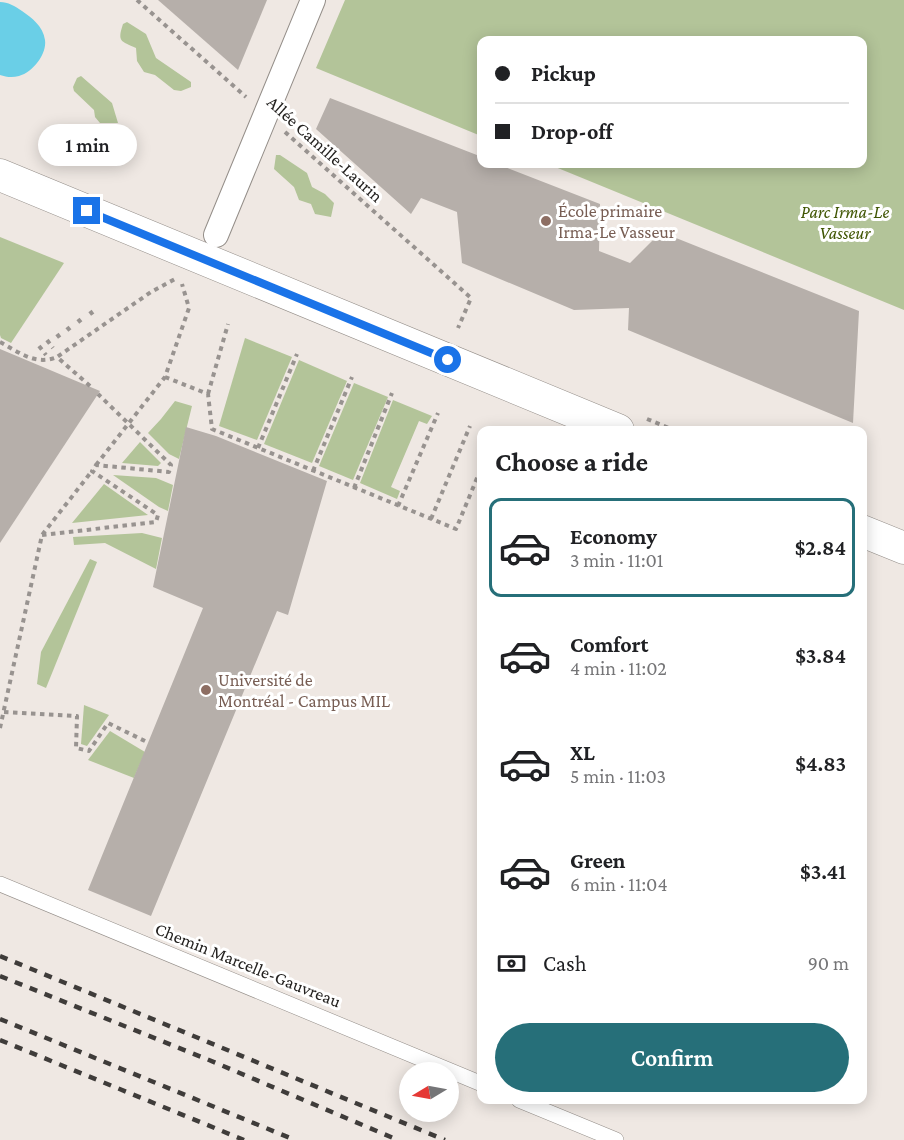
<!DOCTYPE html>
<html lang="en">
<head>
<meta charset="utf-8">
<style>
  :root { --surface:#fff; --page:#f6f6f6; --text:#202124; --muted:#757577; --line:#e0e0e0; --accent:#266f79 }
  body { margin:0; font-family:"Crimson Pro",serif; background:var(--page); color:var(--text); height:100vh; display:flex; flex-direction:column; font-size:22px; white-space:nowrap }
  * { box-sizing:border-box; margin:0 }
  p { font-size:20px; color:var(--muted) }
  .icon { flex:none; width:33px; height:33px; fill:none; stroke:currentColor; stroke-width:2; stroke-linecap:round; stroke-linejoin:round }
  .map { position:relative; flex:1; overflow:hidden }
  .sheet { position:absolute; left:477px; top:426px; width:390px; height:678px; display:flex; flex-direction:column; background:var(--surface); border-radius:12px; box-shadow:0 3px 15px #0003 }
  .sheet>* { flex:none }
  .banner { position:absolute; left:477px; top:36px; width:390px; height:132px; border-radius:12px; box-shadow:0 3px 15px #0003; display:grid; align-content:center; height:132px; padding:0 18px; background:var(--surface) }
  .needle { width:39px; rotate:260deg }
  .fabs { position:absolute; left:399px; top:1062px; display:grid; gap:12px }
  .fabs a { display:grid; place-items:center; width:60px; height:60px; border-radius:50%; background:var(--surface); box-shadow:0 3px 15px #0003; font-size:30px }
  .end { position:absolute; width:27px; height:27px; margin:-14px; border:8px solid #1a73e8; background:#fff; box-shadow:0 0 0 3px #fff }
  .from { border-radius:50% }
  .bubble { position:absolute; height:42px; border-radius:21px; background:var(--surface); box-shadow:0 3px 15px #0003; font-size:20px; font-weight:600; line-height:42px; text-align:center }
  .banner b { display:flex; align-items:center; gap:21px; height:57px; font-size:22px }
  .banner b+b { border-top:2px solid var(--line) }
  .banner i { width:15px; height:15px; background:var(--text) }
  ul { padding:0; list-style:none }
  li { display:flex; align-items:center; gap:18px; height:99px; margin:0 12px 9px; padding:0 6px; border:3px solid transparent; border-radius:12px }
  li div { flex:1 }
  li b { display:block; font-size:22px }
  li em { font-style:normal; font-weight:600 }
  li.on { border-color:var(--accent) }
  li>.icon { width:54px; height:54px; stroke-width:1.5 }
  h2 { padding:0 18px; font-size:27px; line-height:72px }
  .pay { display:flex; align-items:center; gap:15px; height:66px; padding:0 18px; font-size:22px }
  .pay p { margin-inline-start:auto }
  .button { display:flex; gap:12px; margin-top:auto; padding:12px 18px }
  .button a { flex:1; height:69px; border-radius:36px; background:var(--accent); color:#fff; font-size:24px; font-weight:600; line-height:69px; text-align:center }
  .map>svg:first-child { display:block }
  .green { fill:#b3c499 }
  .water { fill:#6acfe7 }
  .building { fill:#b6afaa }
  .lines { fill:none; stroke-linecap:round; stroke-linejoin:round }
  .service-casing { stroke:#948e89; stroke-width:16 }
  .pedestrian-casing { stroke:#948e89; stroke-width:26 }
  .minor-casing { stroke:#948e89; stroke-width:33 }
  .path { stroke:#989390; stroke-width:4; stroke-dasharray:4.5 4.5; stroke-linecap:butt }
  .service { stroke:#fff; stroke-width:15 }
  .pedestrian { stroke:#fff; stroke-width:24 }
  .minor { stroke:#fff; stroke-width:32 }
  .rail { stroke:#3f3c3a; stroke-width:4.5; stroke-dasharray:8 8; stroke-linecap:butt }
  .route { stroke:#1a73e8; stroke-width:8 }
  .education-dot { fill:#8d6e63; stroke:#fff; stroke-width:2 }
  .labels { text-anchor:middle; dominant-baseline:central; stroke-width:6; stroke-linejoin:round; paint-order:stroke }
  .street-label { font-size:18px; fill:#242220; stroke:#fff }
  .education-label { font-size:18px; fill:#785e54; stroke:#fff; text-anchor:start }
  .park-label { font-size:18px; font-style:italic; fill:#3f5502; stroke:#fff }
</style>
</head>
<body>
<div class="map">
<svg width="904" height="1140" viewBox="0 0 904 1140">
  <rect width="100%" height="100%" fill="#efe8e3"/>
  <g class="green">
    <path d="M 345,0 L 904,0 L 904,310 L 548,164 L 862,164 L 862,40 L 482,40 L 481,136 L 316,68 Z"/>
    <path d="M 127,22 L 146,34 L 156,58 L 191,82 L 191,87 L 181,91 L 174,90 L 155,75 L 144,72 L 137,61 L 136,48 C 121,41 117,42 123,24 Z"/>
    <path d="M 81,76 L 112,103 L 118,123 L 100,123 L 95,117 L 94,110 L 74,91 L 73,87 L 77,78 Z"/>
    <path d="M 276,155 L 280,155 L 307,173 L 312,187 L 325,194 L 334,203 L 331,217 L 315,214 L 311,204 L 299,200 L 294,187 L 274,169 Z"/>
    <path d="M 0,237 L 64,263 L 11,343 L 1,338 L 0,335 Z"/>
    <path d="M 245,338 L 292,357 L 257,440 L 219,426 Z"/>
    <path d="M 299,360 L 347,381 L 312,463 L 264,444 Z"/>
    <path d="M 354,383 L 388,397 L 353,480 L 319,466 Z"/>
    <path d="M 393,400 L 432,416 L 427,424 L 419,421 L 391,487 L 400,491 L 397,499 L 360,483 Z"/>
    <path d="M 175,401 L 192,406 L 179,459 L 169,454 L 148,433 L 161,419 Z"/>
    <path d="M 140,442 L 161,463 L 158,466 L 122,463 Z"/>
    <path d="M 113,475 L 156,478 L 173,485 L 168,511 L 159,507 Z"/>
    <path d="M 104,484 L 148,515 L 72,523 Z"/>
    <path d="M 142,533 L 162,538 L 156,569 L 105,543 L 74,545 L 73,537 Z"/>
    <path d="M 90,559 L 97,562 L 46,688 L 37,684 L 41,652 Z"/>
    <path d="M 84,705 L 109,715 L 87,746 L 81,744 Z"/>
    <path d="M 110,731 L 145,752 L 134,778 L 88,760 Z"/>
  </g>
  <path class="water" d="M 0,2 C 8,2 15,6 22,11 C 32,18 43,26 45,40 C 47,54 33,72 19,76 C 12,78 6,77 0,75 Z"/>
  <g class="building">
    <path d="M 158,0 L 267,0 L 238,70 Z"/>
    <path d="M 330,98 L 482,157 L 482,164 L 497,164 L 600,204 L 599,251 L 630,263 L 661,232 L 859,311 L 853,423 L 628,330 L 629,308 L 574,310 L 462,263 L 457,212 L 421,198 L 411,214 L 316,129 Z"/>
    <path d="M 0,349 L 100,391 L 0,543 Z"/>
    <path d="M 186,427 L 216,436 L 327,481 L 288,615 L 277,611 L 151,916 L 88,890 L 203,608 L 153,587 Z"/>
  </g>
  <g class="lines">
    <defs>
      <g id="service">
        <path d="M 0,884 L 482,1084"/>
        <path d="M 519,1100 L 616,1140"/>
      </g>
      <path id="pedestrian" d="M 216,235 L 313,0"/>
      <g id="minor">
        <path d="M 0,175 L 618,430"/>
        <path d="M 862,531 L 904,548"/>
      </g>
    </defs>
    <use href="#service" class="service-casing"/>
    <use href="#pedestrian" class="pedestrian-casing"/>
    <use href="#minor" class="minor-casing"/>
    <g class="path">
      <path d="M 137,0 L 246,97"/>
      <path d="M 285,132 L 471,298 L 458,328"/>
      <path d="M 90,311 L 93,315"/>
      <path d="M 78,319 L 82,324"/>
      <path d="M 67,327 L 72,333"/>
      <path d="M 57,334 L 62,341"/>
      <path d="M 47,340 L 53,348"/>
      <path d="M 0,342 C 19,352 35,366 57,357"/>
      <path d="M 39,346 L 46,355"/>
      <path d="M 165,377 L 208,394 L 212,429 L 456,529 L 482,466"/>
      <path d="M 90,386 L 57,357 L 151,292 L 175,279"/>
      <path d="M 208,394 L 228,324"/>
      <path d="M 647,419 L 674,430"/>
      <path d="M 258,448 L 297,354"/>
      <path d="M 96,465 L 165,377 L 189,308 L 182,284"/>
      <path d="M 313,471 L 352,377"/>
      <path d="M 354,488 L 392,393"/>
      <path d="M 398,506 L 438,413"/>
      <path d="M 431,519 L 470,426"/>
      <path d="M 42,535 L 156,522 L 158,515 L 92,471 L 96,465 L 169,472 L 171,465 L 98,394"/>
      <path d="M 4,712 L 77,716 L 76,748 L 89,751 L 108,723 L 149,743"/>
      <path d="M 0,728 L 42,535 L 92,471"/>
    </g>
    <use href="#service" class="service"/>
    <use href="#pedestrian" class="pedestrian"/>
    <use href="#minor" class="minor"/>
    <g class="rail">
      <path d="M 0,956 L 445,1140"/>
      <path d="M 0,976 L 209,1060 L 398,1140"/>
      <path d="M 0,1019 L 295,1140"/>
      <path d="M 0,1040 L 244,1140"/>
    </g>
  </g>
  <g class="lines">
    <path class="route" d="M 87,211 L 448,360"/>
  </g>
  <g class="education-dot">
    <circle cx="546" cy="221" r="6"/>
    <circle cx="206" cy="690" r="6"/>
  </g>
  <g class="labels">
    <g class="street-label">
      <text transform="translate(325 149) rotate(42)">Allée Camille-Laurin</text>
      <text transform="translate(248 965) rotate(22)">Chemin Marcelle-Gauvreau</text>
    </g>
    <g class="education-label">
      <text x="558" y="211">École primaire<tspan x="558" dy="21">Irma-Le Vasseur</tspan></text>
      <text x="218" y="680">Université de<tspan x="218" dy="21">Montréal - Campus MIL</tspan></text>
    </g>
    <g class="park-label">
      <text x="845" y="212">Parc Irma-Le<tspan x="845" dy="21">Vasseur</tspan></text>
    </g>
  </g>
</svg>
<div class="fabs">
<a><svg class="needle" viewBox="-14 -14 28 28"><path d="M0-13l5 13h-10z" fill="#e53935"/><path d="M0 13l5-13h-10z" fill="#757577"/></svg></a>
</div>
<i class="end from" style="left:448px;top:360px"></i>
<i class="end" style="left:87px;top:211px"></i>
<div class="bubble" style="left:38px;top:124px;width:99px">1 min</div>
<div class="banner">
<b><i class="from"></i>Pickup</b>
<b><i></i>Drop-off</b>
</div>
<section class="sheet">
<h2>Choose a ride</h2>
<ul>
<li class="on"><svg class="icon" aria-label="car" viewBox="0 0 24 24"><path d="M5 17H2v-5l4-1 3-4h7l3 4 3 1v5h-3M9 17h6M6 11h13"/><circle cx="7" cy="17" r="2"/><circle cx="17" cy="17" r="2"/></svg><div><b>Economy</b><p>3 min · 11:01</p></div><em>$2.84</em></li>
<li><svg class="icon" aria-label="car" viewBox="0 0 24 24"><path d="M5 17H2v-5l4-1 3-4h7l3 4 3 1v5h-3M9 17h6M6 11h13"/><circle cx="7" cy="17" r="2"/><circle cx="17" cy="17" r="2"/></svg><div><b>Comfort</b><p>4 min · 11:02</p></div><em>$3.84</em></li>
<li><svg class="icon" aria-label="car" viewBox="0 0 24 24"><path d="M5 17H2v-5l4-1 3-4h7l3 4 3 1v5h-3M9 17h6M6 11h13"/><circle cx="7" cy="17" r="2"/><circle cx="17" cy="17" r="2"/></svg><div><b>XL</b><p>5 min · 11:03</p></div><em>$4.83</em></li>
<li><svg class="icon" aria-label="car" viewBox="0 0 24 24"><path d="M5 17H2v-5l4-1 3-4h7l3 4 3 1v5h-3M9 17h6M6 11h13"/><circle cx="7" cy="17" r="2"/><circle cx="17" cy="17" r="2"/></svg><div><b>Green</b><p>6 min · 11:04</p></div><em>$3.41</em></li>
</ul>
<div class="pay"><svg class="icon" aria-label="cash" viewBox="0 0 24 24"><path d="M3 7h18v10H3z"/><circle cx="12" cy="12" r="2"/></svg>Cash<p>90 m</p></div>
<div class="button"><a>Confirm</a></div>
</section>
</div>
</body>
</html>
